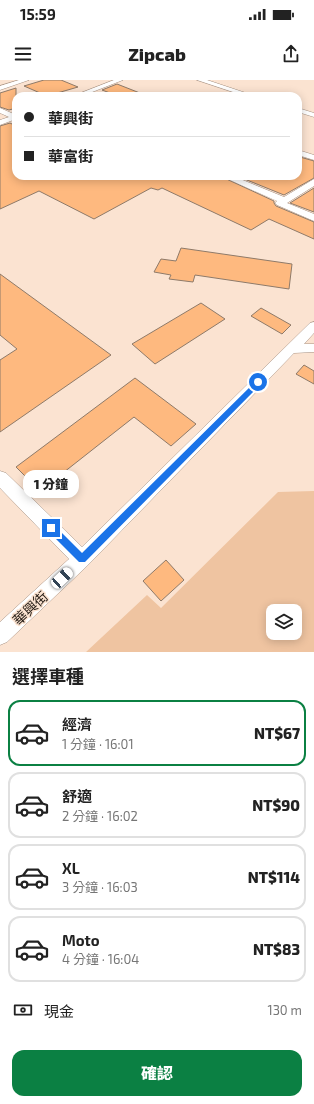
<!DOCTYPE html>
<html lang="zh-TW">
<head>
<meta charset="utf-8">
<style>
  :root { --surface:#fff; --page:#f6f6f6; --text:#222; --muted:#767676; --line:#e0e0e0; --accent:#0b8043 }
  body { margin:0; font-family:"Exo 2","Noto Sans TC",sans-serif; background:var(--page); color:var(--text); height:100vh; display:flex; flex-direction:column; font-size:15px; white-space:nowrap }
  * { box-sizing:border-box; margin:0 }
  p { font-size:13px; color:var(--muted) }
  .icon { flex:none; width:22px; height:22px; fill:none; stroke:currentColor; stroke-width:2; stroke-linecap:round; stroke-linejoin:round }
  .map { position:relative; height:572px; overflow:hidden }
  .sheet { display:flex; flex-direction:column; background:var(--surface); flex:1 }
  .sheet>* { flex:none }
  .guide { position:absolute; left:12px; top:12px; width:290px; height:88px; border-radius:12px; box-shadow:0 2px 10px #0003; display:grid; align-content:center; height:88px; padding:0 12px; background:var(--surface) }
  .tools { position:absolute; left:266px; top:524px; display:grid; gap:8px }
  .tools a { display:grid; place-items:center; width:36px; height:36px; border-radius:8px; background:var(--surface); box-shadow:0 2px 10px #0003; font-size:20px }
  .end { position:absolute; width:18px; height:18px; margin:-9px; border:5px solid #1a73e8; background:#fff; box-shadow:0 0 0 2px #fff }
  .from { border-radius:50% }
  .bubble { position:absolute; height:28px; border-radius:12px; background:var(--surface); box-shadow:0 2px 10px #0003; font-size:13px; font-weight:800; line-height:28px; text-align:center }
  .car { position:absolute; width:12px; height:24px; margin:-12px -6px; border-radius:5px; box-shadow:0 0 3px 1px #0007; background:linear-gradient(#fff 24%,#345 0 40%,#fff 0 76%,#345 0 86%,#fff 0) }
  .guide b { display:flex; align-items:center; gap:14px; height:38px; font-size:15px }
  .guide b+b { border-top:1px solid var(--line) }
  .guide i { width:10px; height:10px; background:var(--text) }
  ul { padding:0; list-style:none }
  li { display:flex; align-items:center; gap:12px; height:66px; margin:0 8px 6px; padding:0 4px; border:2px solid var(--line); border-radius:12px }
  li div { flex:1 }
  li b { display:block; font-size:15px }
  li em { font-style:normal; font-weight:800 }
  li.current { border-color:var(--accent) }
  li>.icon { width:36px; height:36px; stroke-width:1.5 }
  h2 { padding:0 12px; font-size:18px; line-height:48px }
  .pay { display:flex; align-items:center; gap:10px; height:44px; padding:0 12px; font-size:15px }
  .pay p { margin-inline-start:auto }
  .action { display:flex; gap:8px; margin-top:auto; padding:8px 12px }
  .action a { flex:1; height:46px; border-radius:12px; background:var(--accent); color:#fff; font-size:16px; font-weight:800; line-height:46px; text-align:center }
  .status { display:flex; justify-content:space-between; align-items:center; height:28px; padding:0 20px; background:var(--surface); direction:ltr }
  .status svg { height:11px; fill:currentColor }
  header { display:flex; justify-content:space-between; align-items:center; height:52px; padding:0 12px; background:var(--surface); font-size:18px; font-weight:800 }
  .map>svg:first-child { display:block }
  .green { fill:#efc4a1; fill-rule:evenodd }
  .building { fill:#feb97f; stroke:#8e7a69 }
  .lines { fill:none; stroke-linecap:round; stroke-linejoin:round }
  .street-casing { stroke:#a69080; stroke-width:1 }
  .street { fill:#fff; fill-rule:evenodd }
  .route { fill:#1a73e8 }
  .labels { text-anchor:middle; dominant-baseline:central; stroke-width:3; stroke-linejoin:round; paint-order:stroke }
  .near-street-label { font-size:14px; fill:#231b14; stroke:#fbe3d1 }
</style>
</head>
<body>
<div class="status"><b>15:59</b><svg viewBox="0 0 49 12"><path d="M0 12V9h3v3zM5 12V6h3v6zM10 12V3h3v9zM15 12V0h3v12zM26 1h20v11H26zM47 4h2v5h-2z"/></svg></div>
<header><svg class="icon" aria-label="menu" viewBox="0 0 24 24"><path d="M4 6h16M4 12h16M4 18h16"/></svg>Zipcab<svg class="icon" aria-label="share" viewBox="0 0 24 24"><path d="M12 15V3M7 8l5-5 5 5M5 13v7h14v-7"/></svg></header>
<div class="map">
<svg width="314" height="572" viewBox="0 0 314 572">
  <rect width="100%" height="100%" fill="#fbe3d1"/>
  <path class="green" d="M 314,411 L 314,572 L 86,572 L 147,515 L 161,528 L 278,412 ZM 273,531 L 295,531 L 295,553 L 273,553 Z"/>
  <g class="building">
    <path d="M 44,0 L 61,0 L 78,7 L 47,16 L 24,6 Z"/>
    <path d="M 117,4 L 145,15 L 145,16 L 118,16 L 102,10 Z"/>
    <path d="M 16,8 L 16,28 L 9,30 L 0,27 L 0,13 Z"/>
    <path d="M 10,43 L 16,46 L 16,96 L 220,96 L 274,121 L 274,123 L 276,126 L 314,142 L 314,159 L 269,139 L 251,150 L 162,108 L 158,110 L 151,108 L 94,139 L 39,111 L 0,129 L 0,46 Z"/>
    <path d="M 300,77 L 314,81 L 314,98 L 284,115 L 237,96 L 298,96 L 298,78 Z"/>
    <path d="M 314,108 L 314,132 L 290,123 Z"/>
    <path d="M 181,168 L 292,184 L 289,209 L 195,195 L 193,202 L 169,199 L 171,195 L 154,192 L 161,179 L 176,181 Z"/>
    <path d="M 0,194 L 111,275 L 0,352 L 0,280 L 17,269 L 0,255 Z"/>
    <path d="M 201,223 L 225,239 L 155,284 L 132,264 Z"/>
    <path d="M 261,228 L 291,245 L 282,254 L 251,236 Z"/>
    <path d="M 304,285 L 314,291 L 314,304 L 296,294 Z"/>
    <path d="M 135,298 L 196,344 L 171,366 L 134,337 L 40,411 L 16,387 Z"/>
    <path d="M 166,480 L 184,500 L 161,521 L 143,501 Z"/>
  </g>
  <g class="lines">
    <defs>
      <g id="street">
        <path d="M 19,0 L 29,0 L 0,10 L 0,6 Z"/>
        <path d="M 114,0 L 123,0 L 82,16 L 73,16 Z"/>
        <path d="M 197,0 L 207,0 L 255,16 L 245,16 Z"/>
        <path d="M 0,28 L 16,35 L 16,39 L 0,45 L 0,40 L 9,37 L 0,33 Z"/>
        <path d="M 298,28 L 314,33 L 314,37 L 298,32 Z"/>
        <path d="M 298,70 L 314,75 L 314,80 L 298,75 Z"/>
        <path d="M 221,96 L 233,96 L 284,117 L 314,99 L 314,106 L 287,123 L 314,134 L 314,141 L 277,125 L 275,123 L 277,121 Z"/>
        <path d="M 314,242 L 314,253 L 304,264 L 314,264 L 314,272 L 294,273 L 88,485 L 7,562 L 0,565 L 0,542 L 69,479 L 0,408 L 0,391 L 6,393 L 82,467 L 310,243 Z"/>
      </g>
    </defs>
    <use href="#street" class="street-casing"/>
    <use href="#street" class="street"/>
  </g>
  <path class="route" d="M 258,299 L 261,300 L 261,304 L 85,482 L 79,482 L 48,451 L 48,445 L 54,445 L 82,473 Z"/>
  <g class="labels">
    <g class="near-street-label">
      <text transform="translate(30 528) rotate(-43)">華興街</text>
    </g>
  </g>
</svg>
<div class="tools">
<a><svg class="icon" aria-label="layers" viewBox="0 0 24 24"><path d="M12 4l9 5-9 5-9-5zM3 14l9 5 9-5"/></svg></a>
</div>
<i class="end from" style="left:258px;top:302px"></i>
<i class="end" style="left:51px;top:448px"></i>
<div class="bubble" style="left:23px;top:390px;width:56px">1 分鐘</div>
<i class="car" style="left:62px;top:498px;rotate:47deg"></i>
<div class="guide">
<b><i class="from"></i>華興街</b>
<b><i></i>華富街</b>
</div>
</div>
<section class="sheet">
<h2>選擇車種</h2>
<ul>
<li class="current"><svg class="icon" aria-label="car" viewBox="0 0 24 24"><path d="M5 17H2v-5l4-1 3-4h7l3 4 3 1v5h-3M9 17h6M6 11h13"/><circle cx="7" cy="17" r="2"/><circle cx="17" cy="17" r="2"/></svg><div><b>經濟</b><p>1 分鐘 · 16:01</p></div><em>NT$67</em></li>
<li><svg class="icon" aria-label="car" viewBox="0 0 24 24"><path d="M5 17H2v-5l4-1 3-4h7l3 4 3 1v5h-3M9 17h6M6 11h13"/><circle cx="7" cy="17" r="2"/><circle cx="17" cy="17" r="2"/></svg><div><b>舒適</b><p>2 分鐘 · 16:02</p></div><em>NT$90</em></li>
<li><svg class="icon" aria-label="car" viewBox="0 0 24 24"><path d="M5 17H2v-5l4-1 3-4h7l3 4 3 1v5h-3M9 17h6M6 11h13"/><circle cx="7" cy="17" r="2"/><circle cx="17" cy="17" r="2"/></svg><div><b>XL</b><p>3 分鐘 · 16:03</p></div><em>NT$114</em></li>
<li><svg class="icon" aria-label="car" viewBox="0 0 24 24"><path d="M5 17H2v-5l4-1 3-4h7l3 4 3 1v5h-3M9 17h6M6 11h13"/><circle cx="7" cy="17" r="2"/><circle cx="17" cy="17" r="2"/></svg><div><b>Moto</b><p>4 分鐘 · 16:04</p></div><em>NT$83</em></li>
</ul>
<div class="pay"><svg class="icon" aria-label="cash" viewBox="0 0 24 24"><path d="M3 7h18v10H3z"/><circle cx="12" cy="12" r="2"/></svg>現金<p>130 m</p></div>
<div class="action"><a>確認</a></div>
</section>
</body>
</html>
